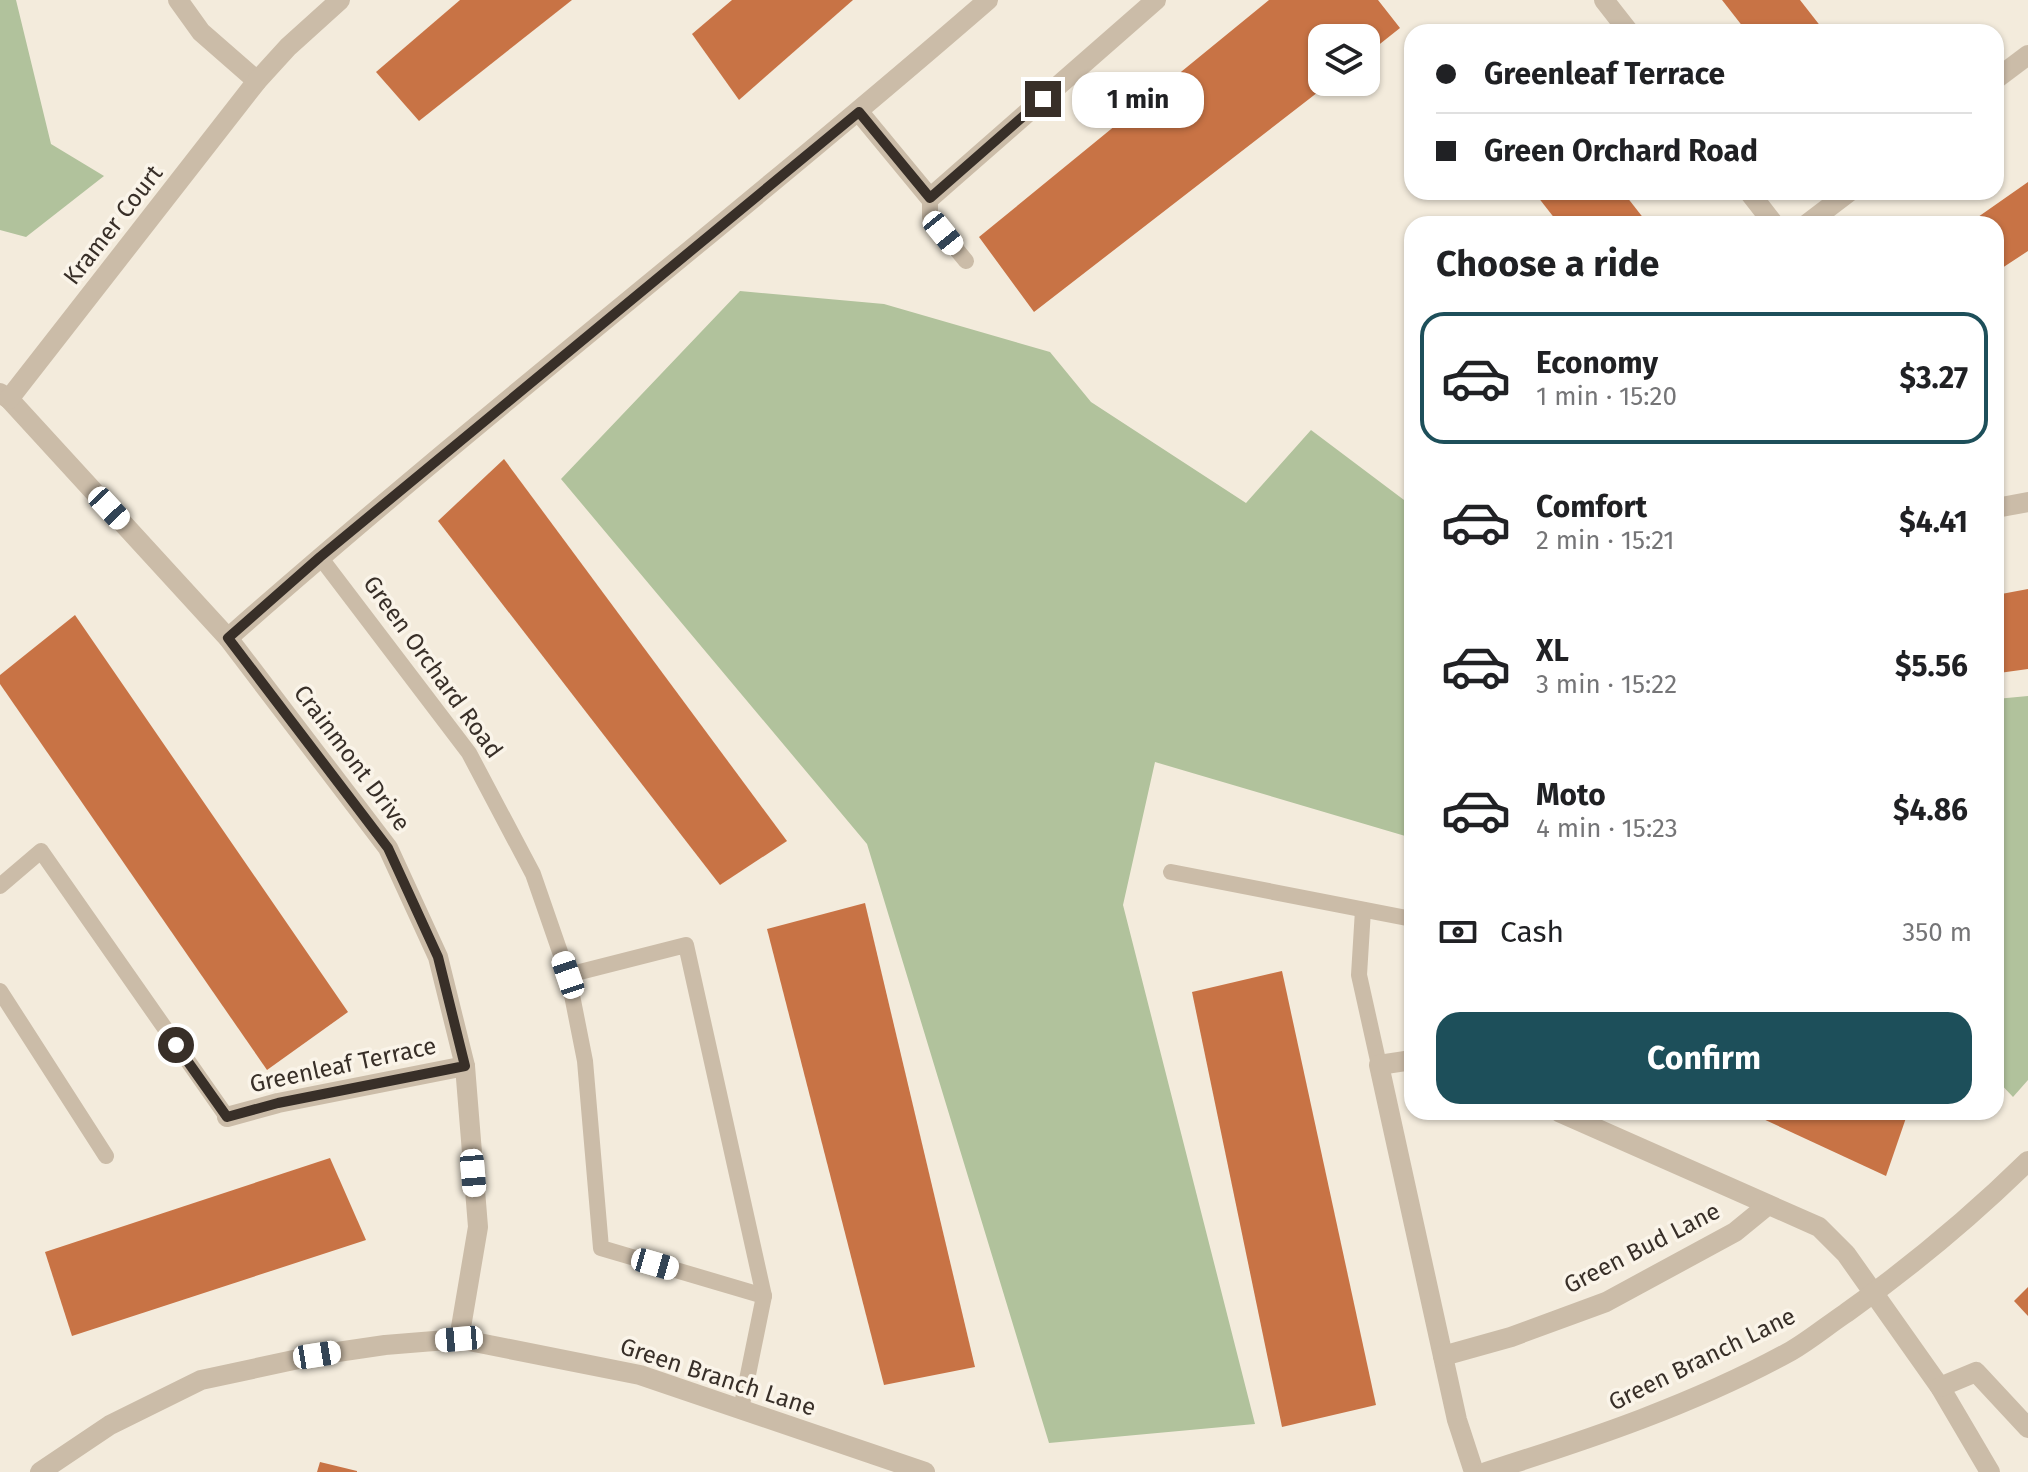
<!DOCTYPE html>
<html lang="en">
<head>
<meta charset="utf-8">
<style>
  :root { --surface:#fff; --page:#f2f2f2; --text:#202124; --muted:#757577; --line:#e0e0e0; --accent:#1d4f5a }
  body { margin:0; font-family:"Fira Sans",sans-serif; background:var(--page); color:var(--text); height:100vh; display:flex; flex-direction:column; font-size:30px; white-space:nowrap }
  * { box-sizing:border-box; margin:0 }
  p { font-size:26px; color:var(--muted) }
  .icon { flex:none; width:44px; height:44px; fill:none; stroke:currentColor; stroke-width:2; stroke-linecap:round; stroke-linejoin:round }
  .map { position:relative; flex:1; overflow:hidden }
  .side { position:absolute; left:1404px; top:216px; width:600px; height:904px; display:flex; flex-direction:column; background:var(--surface); border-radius:24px; box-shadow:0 2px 6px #0004 }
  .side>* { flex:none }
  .banner { position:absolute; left:1404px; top:24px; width:600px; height:176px; border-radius:24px; box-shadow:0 2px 6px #0004; display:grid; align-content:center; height:176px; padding:0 32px; background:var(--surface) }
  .buttons { position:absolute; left:1308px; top:24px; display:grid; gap:16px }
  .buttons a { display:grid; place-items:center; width:72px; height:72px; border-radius:16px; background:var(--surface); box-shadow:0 2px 6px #0004; font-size:40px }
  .end { position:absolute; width:36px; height:36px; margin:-18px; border:10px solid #382f28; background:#fff; box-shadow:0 0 0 4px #fff }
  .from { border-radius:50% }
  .bubble { position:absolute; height:56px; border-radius:24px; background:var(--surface); box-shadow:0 2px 6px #0004; font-size:26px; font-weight:700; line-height:56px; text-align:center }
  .car { position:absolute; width:24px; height:48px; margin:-24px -12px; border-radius:10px; box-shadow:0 0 6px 2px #0007; background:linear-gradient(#fff 24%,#345 0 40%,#fff 0 76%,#345 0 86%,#fff 0) }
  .banner b { display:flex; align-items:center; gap:28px; height:76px; font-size:30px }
  .banner b+b { border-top:2px solid var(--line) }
  .banner i { width:20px; height:20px; background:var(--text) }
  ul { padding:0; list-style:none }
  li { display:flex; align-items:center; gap:24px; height:132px; margin:0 16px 12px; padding:0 16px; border:4px solid transparent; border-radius:24px }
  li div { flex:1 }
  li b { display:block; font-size:30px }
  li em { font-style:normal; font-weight:700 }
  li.current { border-color:var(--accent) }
  li>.icon { width:72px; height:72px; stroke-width:1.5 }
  h2 { padding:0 32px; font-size:36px; line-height:96px }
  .pay { display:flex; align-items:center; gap:20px; height:88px; padding:0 32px; font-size:30px }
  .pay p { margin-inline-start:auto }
  .button { display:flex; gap:16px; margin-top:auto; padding:16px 32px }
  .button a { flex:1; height:92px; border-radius:24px; background:var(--accent); color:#fff; font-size:32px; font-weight:700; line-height:92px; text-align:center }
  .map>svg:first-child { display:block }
  .green { fill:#b1c29c }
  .building { fill:#c87345 }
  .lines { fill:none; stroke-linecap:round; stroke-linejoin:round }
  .lane { stroke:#cbbca8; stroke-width:16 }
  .street { stroke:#cbbca8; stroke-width:20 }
  .route { stroke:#382f28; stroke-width:10 }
  .labels { text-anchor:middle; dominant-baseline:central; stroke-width:7; stroke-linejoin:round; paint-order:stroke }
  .street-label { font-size:24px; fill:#382f28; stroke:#faf4e9 }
</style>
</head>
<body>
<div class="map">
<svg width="2028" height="1472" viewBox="0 0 2028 1472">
  <rect width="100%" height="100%" fill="#f3ebdc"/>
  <g class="green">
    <path d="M 0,0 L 16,0 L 51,144 L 104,176 L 26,237 L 0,230 Z"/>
    <path d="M 740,291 L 884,304 L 1050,352 L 1091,402 L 1246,503 L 1311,430 L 1412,506 L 1412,838 L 1155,762 L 1123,905 L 1255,1424 L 1049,1443 L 867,844 L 561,479 Z"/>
    <path d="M 2028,696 L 2028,1080 L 2013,1097 L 1996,1079 L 1996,699 Z"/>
  </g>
  <g class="building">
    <path d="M 460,0 L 572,0 L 419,121 L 376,72 Z"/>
    <path d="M 732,0 L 853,0 L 739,100 L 692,34 Z"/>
    <path d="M 1269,0 L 1378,0 L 1400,28 L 1366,55 L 1366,38 L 1322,38 L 1322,82 L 1331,82 L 1034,312 L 979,237 Z"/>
    <path d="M 1722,0 L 1800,0 L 1825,32 L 1747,32 Z"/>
    <path d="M 2028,182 L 2028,251 L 1996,272 L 1996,224 L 1968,224 Z"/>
    <path d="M 1534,192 L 1623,192 L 1648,224 L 1559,224 Z"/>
    <path d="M 504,459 L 787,841 L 720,885 L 438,521 Z"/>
    <path d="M 2028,589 L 2028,669 L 1999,673 L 1996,595 Z"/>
    <path d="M 75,615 L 348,1012 L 267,1070 L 0,684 L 0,675 Z"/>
    <path d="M 865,903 L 975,1367 L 884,1385 L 767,929 Z"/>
    <path d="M 1282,971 L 1376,1405 L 1282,1427 L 1192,992 Z"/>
    <path d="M 1748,1112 L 1908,1112 L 1886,1176 Z"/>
    <path d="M 330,1158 L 366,1240 L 72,1336 L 45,1252 Z"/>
    <path d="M 2028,1287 L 2028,1316 L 2014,1301 Z"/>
    <path d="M 320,1462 L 357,1471 L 357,1472 L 317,1472 Z"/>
  </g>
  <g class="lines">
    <g class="lane">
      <path d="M 930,198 L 930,217 L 966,261"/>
      <path d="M 320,557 L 469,753 L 533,874 L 568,975 L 585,1061 L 601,1248 L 764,1296"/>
      <path d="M 1171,872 L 1412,919"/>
      <path d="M 0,886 L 41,851 L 227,1117"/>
      <path d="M 1363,910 L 1359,975 L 1379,1065"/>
      <path d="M 568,975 L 686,945 L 764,1296 L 741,1409"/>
      <path d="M 0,991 L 106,1156"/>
    </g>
    <g class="street">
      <path d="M 178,0 L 201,32 L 257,81"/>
      <path d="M 1604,0 L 1629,32"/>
      <path d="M 1996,79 L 2028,55"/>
      <path d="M 859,112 L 930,198 L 1156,0"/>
      <path d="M 1749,192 L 1774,224"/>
      <path d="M 1807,224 L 1849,192"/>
      <path d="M 0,393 L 9,399 L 228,638 L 388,848 L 438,957 L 465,1066 L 478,1227 L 459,1339"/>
      <path d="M 9,399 L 257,81 L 288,47 L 340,0"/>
      <path d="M 1996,508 L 2028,502"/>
      <path d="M 228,638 C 476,419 738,217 988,0"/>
      <path d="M 1412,1060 L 1379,1065 L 1457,1420 L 1474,1472"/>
      <path d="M 1559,1112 L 1819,1227 L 1846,1254 L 1940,1387 L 1990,1472"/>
      <path d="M 227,1117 L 278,1103 L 465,1066"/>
      <path d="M 1443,1356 L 1511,1337 L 1606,1302 L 1735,1232 L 1768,1205"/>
      <path d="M 1940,1387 L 1976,1372 L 2028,1428"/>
      <path d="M 40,1472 L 110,1425 L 201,1380 L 317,1355 L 385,1345 L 459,1339 L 640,1375 L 925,1472"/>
      <path d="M 1486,1472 C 1590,1439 1695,1404 1791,1351 C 1810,1340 1828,1325 1846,1313 C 1912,1266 1970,1218 2028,1161"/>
    </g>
  </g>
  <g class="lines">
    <path class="route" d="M 176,1045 L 227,1117 L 278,1103 L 465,1066 L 438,957 L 388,848 L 228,638 L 320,557 L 859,112 L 930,198 L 1043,99"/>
  </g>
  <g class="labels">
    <g class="street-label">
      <text transform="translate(113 225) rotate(-52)">Kramer Court</text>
      <text transform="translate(433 667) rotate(54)">Green Orchard Road</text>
      <text transform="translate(352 758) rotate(53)">Crainmont Drive</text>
      <text transform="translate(343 1065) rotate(-12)">Greenleaf Terrace</text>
      <text transform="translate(1642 1248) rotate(-27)">Green Bud Lane</text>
      <text transform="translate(1702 1359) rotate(-26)">Green Branch Lane</text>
      <text transform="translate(718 1377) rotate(18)">Green Branch Lane</text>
    </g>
  </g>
</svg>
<div class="buttons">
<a><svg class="icon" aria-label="layers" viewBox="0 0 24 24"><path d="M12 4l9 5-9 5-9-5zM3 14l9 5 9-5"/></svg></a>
</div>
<i class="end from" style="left:176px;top:1045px"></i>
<i class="end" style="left:1043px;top:99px"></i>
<div class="bubble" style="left:1072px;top:72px;width:132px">1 min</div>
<i class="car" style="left:943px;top:233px;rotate:141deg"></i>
<i class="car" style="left:109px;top:508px;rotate:137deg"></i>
<i class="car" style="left:568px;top:975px;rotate:341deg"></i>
<i class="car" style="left:473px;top:1173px;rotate:175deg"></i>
<i class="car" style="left:655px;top:1264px;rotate:106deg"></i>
<i class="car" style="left:459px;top:1339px;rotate:265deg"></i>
<i class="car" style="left:317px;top:1355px;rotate:81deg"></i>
<div class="banner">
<b><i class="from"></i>Greenleaf Terrace</b>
<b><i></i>Green Orchard Road</b>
</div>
<section class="side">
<h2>Choose a ride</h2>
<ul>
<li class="current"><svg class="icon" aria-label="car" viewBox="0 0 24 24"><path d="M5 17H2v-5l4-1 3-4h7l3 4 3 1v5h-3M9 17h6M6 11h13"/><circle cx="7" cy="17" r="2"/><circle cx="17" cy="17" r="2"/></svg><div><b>Economy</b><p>1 min · 15:20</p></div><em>$3.27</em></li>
<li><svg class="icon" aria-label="car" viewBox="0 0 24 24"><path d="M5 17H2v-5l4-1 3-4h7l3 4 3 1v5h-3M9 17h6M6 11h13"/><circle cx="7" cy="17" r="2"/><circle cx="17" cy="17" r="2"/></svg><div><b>Comfort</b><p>2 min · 15:21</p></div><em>$4.41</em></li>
<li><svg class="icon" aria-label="car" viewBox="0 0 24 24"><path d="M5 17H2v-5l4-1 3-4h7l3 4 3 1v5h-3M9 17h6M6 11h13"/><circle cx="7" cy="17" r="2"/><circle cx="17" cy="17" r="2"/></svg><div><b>XL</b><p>3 min · 15:22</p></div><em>$5.56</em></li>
<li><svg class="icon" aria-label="car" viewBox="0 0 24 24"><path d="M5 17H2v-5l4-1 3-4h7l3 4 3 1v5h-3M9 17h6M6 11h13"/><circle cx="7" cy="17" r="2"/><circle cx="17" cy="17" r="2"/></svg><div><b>Moto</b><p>4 min · 15:23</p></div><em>$4.86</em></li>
</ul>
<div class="pay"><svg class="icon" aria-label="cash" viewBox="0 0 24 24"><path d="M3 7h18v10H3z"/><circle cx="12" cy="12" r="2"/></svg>Cash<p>350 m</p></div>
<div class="button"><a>Confirm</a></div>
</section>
</div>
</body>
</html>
